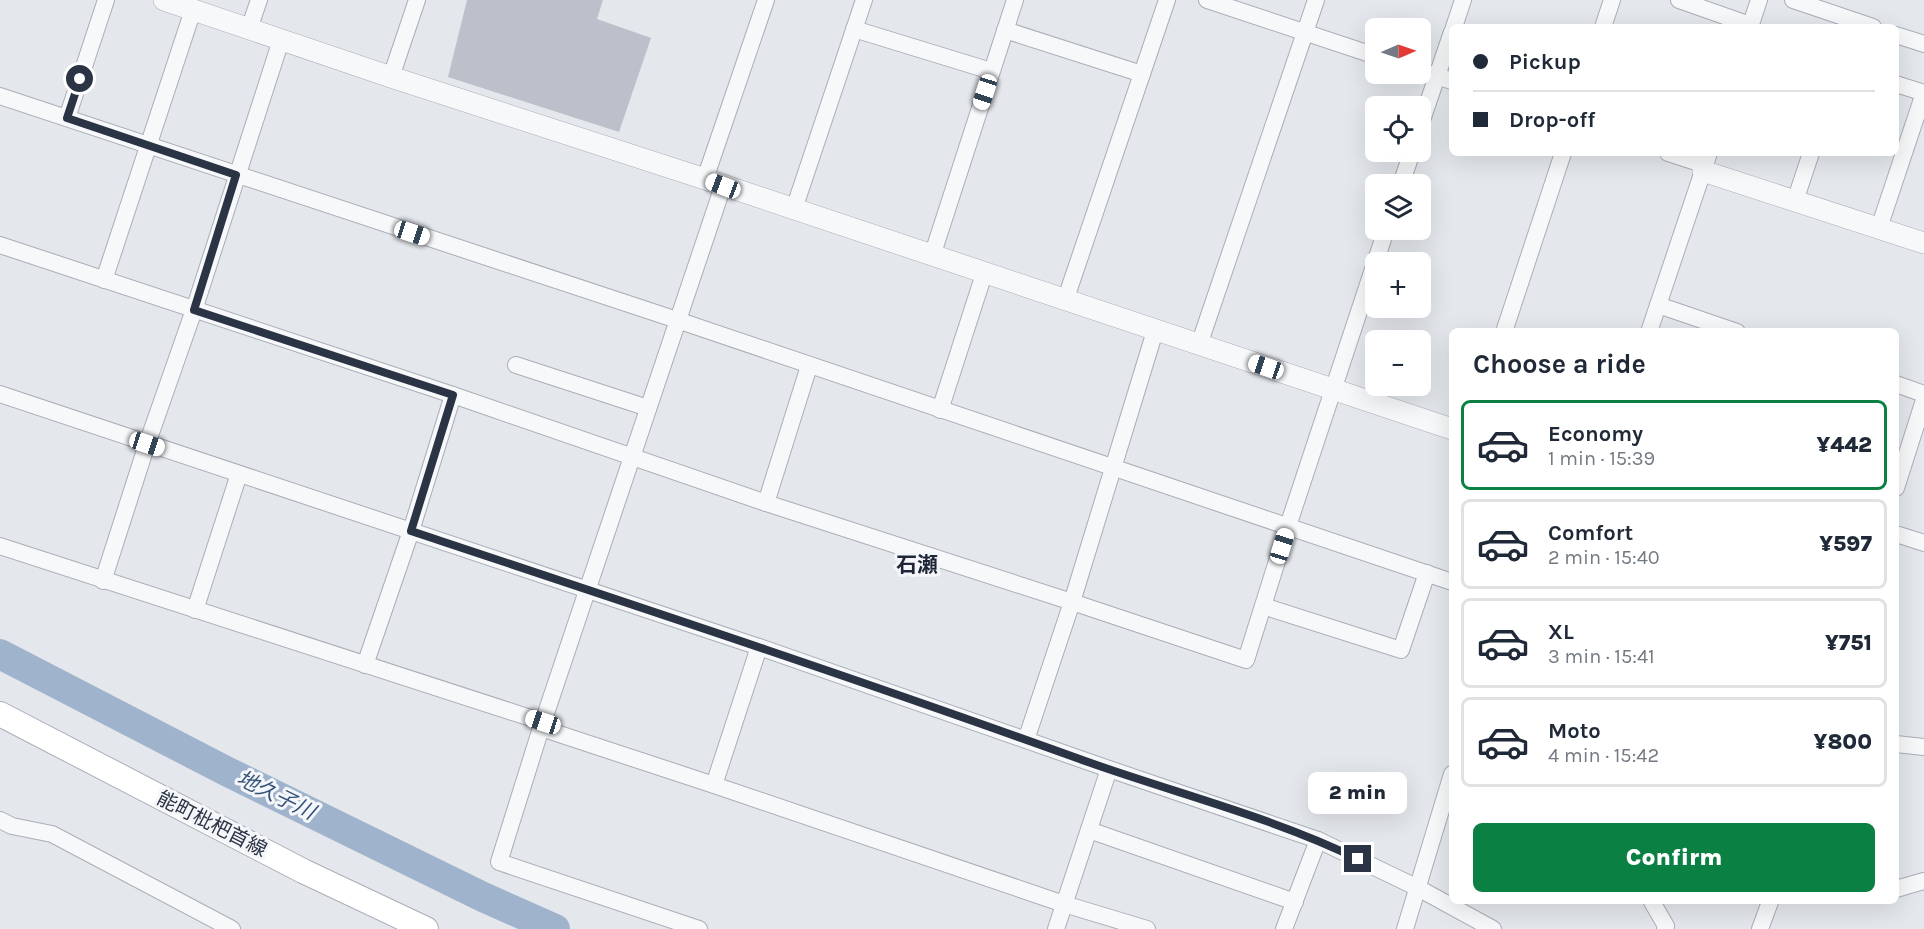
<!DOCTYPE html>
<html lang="en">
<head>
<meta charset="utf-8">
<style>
  :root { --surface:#fff; --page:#f6f6f7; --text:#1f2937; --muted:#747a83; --line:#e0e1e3; --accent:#0b8043 }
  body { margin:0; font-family:Karla,"Noto Sans JP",sans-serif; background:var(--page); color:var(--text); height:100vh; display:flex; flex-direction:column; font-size:22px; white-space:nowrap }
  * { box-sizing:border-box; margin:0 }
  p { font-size:20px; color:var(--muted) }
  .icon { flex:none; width:33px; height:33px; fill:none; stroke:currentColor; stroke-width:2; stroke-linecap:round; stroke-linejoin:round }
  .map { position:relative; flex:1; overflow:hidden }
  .details { position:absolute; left:1449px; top:328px; width:450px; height:576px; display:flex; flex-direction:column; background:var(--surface); border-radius:9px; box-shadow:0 6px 24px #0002 }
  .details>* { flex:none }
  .hud { position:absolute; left:1449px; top:24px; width:450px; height:132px; border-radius:9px; box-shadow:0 6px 24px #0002; display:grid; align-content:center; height:132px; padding:0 24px; background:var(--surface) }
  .needle { width:39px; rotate:88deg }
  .buttons { position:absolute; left:1365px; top:18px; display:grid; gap:12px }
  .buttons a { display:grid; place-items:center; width:66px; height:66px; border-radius:9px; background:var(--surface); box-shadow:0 6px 24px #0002; font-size:30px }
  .end { position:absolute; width:27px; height:27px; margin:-14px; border:8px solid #2b3445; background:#fff; box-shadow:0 0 0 3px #fff }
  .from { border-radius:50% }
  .bubble { position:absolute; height:42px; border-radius:9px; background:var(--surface); box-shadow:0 6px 24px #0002; font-size:20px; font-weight:800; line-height:42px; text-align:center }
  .car { position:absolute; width:18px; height:36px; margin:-18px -9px; border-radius:8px; box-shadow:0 0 4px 2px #0007; background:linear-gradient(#fff 24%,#345 0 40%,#fff 0 76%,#345 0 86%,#fff 0) }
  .hud b { display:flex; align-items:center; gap:21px; height:57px; font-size:22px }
  .hud b+b { border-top:2px solid var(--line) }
  .hud i { width:15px; height:15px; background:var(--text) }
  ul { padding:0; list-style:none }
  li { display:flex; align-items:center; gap:18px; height:90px; margin:0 12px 9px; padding:0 12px; border:3px solid var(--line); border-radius:9px }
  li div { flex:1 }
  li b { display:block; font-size:22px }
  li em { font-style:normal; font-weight:800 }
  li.active { border-color:var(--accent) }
  li>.icon { width:54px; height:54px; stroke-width:1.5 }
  h2 { padding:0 24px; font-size:27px; line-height:72px }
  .cta { display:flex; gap:12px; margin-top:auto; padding:12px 24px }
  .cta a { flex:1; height:69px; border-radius:9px; background:var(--accent); color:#fff; font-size:24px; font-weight:800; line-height:69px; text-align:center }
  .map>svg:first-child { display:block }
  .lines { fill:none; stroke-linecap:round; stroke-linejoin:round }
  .river { stroke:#9fb4cc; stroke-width:30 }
  .building { fill:#bbc0ca }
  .minor-casing { stroke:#a9aeb7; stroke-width:18 }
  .tertiary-casing { stroke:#a9aeb7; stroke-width:22 }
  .secondary-casing { stroke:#a9aeb7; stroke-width:26 }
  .minor { stroke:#f7f8fa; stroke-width:16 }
  .tertiary { stroke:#f7f8fa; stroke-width:21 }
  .secondary { stroke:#fff; stroke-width:24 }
  .route { stroke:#2b3445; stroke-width:8 }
  .labels { text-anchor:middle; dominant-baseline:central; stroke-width:6; stroke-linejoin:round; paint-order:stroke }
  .street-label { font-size:20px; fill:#2b3445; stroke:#f4f6f9 }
  .neighbourhood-label { font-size:21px; font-weight:bold; fill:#1d2536; stroke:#f4f6f9 }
  .water-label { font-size:21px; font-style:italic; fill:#34527a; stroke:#f4f6f9 }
</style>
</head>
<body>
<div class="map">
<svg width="1924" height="929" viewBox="0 0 1924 929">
  <rect width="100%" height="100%" fill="#e4e7ec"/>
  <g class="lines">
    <path class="river" d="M 0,654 L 226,771 L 483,897 L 555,929"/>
  </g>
  <path class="building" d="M 467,0 L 603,0 L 597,19 L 651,38 L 619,132 L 448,77 Z"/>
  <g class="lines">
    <defs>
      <g id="minor">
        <path d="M 1207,0 L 1376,56"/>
        <path d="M 1679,0 L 1750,25"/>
        <path d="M 1793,0 L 1873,27"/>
        <path d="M 1454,27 L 1463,0"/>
        <path d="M 1603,27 L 1612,0"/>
        <path d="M 1750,27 L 1759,0"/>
        <path d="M 249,29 L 259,0"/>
        <path d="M 854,29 L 991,71"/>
        <path d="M 1005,30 L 1142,74"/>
        <path d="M 1896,35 L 1924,44"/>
        <path d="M 1420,71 L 1452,81"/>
        <path d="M 391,77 L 417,0"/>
        <path d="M 0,96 L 677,320 L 1452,582"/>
        <path d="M 67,118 L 106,0"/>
        <path d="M 1420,126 L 1452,32"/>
        <path d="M 1668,153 L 1705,165"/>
        <path d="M 705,179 L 766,0"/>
        <path d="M 1401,184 L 1412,152"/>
        <path d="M 1795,201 L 1811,153"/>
        <path d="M 794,209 L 864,0"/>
        <path d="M 1879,228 L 1924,93 L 1896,84"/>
        <path d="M 0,245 L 453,395 L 766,503 L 809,366"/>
        <path d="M 932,256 L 1015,0"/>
        <path d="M 104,280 L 193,10"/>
        <path d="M 1065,301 L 1167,0"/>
        <path d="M 1658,305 L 1737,332"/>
        <path d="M 1504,332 L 1563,153"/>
        <path d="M 1649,332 L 1709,153"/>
        <path d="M 1199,345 L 1316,0"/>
        <path d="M 516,365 L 648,408"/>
        <path d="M 1896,384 L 1924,394"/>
        <path d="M 0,394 L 759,647 L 1109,769 L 1318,840 L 1418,888 L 1493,929"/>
        <path d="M 940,410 L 984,274"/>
        <path d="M 1896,488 L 1924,400"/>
        <path d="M 766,503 L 1072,602 L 1246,660 L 1288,526 L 1386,230"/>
        <path d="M 1896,534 L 1924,543"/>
        <path d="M 0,546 L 543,722"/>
        <path d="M 103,581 L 147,444 L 194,310 L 281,40"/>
        <path d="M 1263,606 L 1401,650 L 1427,573"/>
        <path d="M 195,610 L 239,474"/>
        <path d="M 365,665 L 411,531 L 453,395"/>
        <path d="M 541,728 L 714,785 L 759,647"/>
        <path d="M 1026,740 L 1072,602 L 1155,331"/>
        <path d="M 1896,744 L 1924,747"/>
        <path d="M 714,785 L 1064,904 L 1147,929"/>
        <path d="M 0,820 L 12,826 L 52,834 L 232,929"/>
        <path d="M 1089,830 L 1295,902"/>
        <path d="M 1896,889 L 1924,881"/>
        <path d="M 1652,902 L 1666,926 L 1665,929"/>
        <path d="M 699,929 L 499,862 L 541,728 L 723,186"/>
        <path d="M 1056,929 L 1109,769"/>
        <path d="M 1284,929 L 1318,840"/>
        <path d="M 1405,929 L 1452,774"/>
        <path d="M 1760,929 L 1770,902"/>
      </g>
      <g id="tertiary">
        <path d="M 164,0 L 391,77 L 705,179 L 1452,429"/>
        <path d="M 1703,171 L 1924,243"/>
      </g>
      <path id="secondary" d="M 0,714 L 303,871 L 426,929"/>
    </defs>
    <use href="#minor" class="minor-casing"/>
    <use href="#tertiary" class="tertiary-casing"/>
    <use href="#secondary" class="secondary-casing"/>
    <use href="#minor" class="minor"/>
    <use href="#tertiary" class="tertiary"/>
    <use href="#secondary" class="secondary"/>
  </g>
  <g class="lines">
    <path class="route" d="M 80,79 L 67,118 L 236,175 L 194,310 L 453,395 L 411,531 C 637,606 864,681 1088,762 C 1178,794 1272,817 1358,859"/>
  </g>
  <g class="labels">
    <g class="street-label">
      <text transform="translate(212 824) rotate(27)">能町枇杷首線</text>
    </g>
    <g class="neighbourhood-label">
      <text x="917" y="565">石瀬</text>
    </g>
    <g class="water-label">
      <text transform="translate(276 795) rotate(26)">地久子川</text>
    </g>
  </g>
</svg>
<div class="buttons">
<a><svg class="needle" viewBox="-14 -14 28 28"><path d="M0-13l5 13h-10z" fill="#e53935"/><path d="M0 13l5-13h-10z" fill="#747a83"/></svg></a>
<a><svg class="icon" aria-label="locate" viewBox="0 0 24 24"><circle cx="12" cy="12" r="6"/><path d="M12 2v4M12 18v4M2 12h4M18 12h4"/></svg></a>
<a><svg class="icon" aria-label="layers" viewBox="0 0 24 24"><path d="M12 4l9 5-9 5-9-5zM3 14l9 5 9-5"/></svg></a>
<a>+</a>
<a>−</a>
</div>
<i class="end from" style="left:80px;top:79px"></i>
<i class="end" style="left:1358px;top:859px"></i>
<div class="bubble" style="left:1308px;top:772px;width:99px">2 min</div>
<i class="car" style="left:985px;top:92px;rotate:198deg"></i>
<i class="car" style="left:723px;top:186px;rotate:291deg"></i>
<i class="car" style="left:412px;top:233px;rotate:108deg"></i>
<i class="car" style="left:1266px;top:367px;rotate:289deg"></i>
<i class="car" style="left:147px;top:444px;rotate:108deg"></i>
<i class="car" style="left:1282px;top:546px;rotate:17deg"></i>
<i class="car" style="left:543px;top:722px;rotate:288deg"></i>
<div class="hud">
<b><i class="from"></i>Pickup</b>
<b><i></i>Drop-off</b>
</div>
<section class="details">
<h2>Choose a ride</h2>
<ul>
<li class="active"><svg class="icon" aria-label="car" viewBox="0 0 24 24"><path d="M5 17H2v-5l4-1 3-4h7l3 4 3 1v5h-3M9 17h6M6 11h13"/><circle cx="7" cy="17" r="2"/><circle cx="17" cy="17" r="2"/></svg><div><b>Economy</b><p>1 min · 15:39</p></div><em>¥442</em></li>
<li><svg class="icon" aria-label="car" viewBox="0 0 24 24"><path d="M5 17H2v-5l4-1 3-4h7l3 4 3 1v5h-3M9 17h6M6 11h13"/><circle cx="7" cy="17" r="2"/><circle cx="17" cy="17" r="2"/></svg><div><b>Comfort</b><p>2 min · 15:40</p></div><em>¥597</em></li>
<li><svg class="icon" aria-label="car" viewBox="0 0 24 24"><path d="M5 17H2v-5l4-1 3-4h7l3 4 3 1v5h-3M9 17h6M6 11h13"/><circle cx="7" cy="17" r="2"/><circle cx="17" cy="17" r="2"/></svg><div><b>XL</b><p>3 min · 15:41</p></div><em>¥751</em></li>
<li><svg class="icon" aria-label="car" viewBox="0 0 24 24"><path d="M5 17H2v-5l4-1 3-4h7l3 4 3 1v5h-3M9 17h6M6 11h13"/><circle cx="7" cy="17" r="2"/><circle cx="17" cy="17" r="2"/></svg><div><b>Moto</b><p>4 min · 15:42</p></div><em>¥800</em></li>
</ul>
<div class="cta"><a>Confirm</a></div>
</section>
</div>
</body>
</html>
